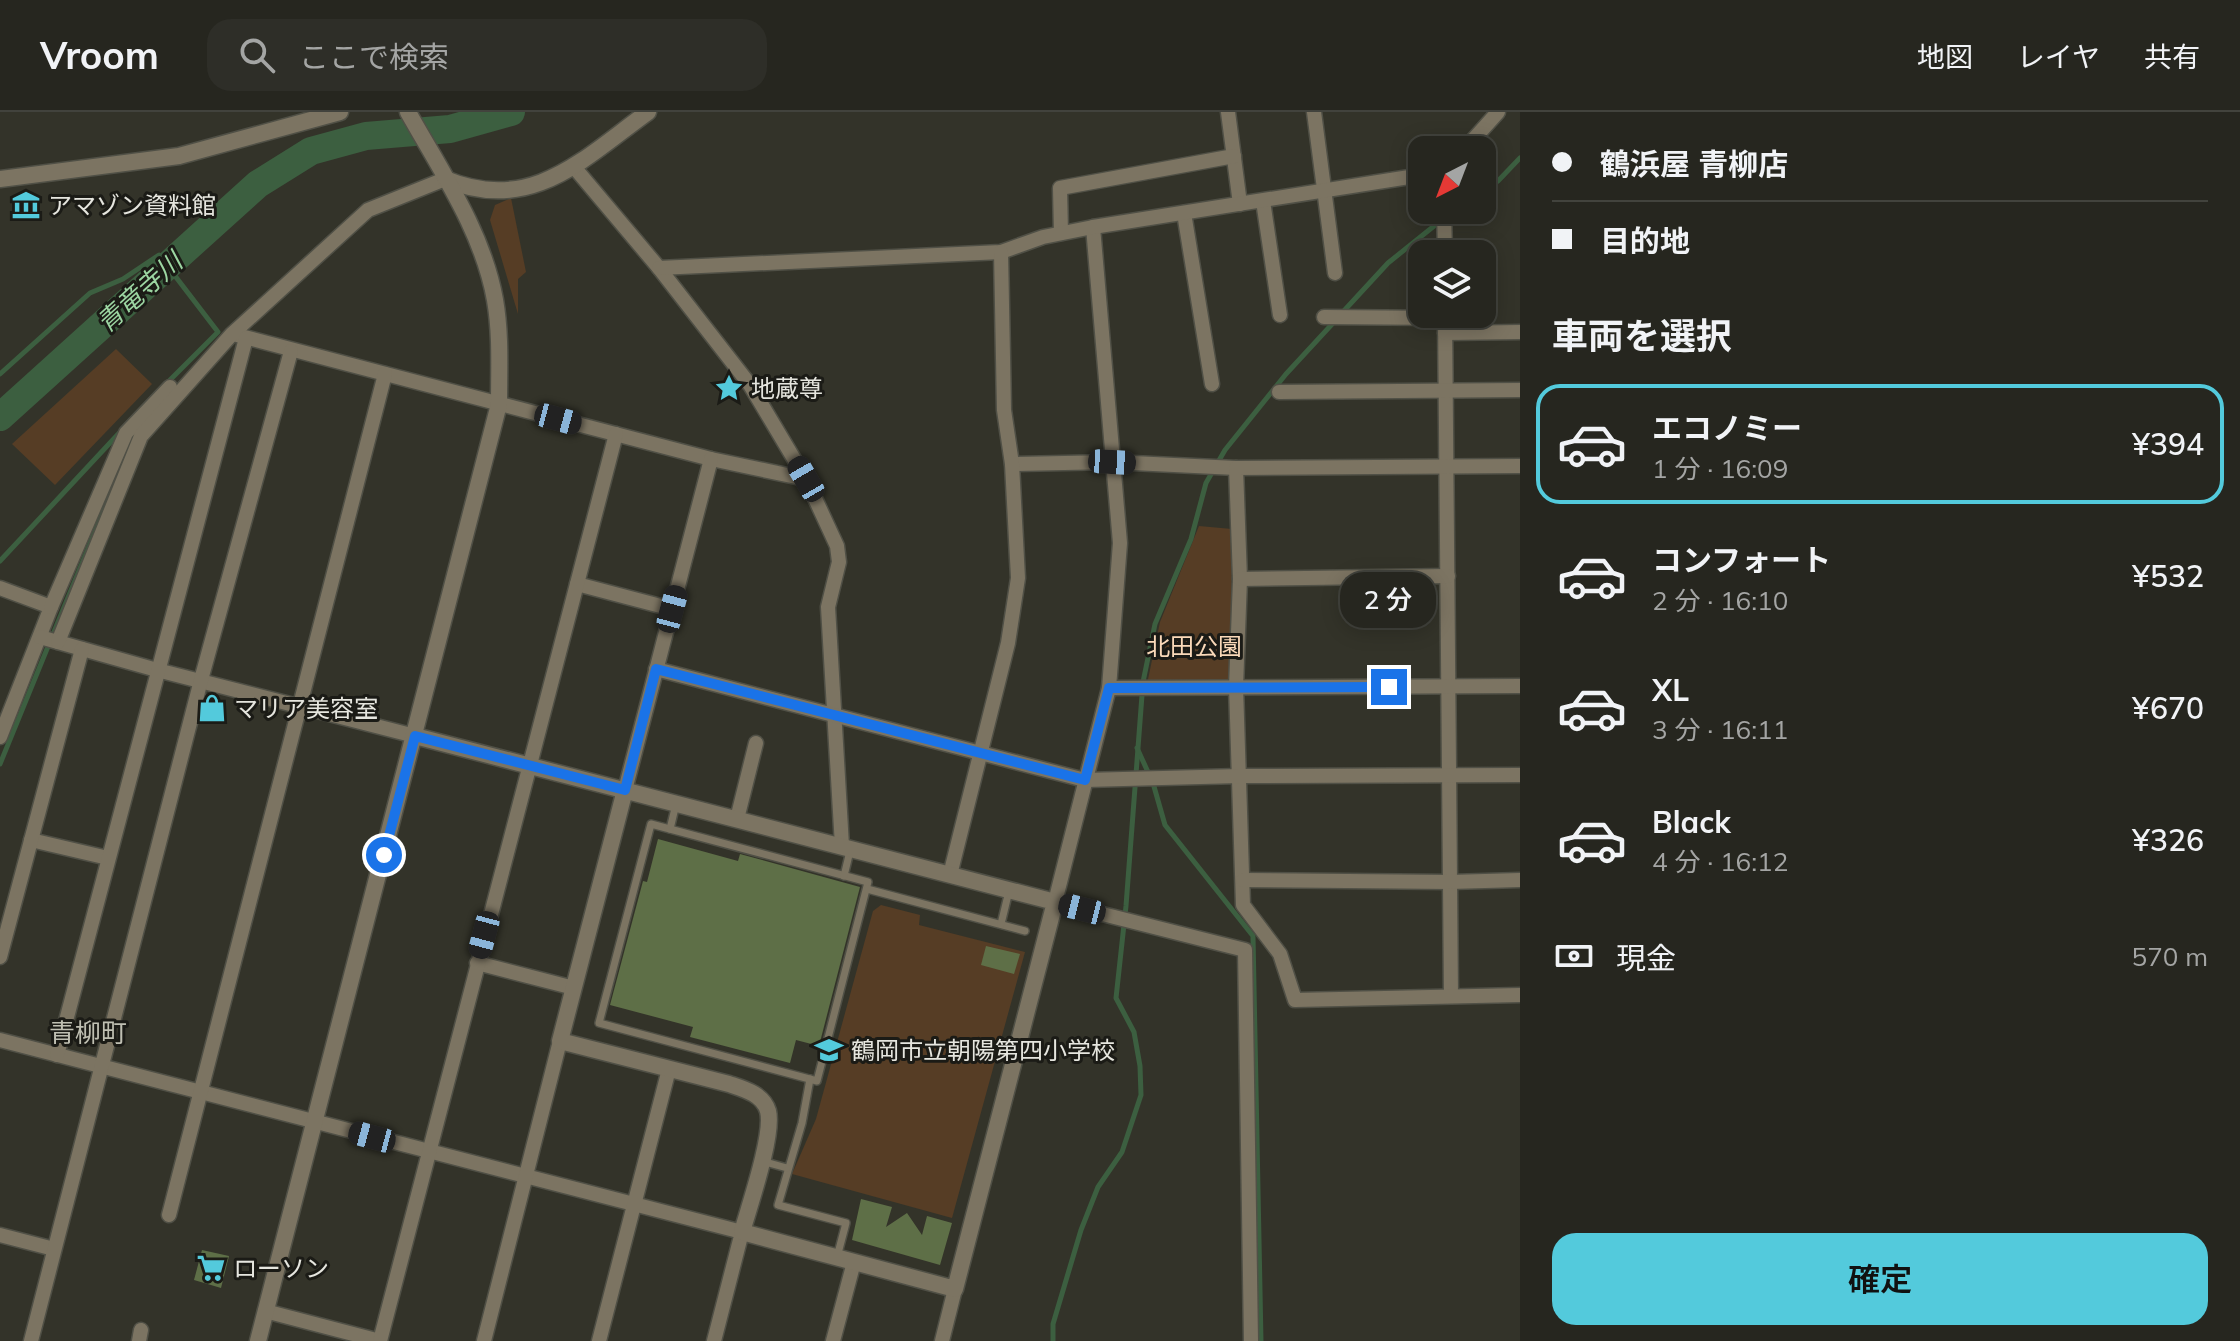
<!DOCTYPE html>
<html lang="ja">
<head>
<meta charset="utf-8">
<style>
  :root { --surface:#26261f; --page:#2e2e28; --text:#f1f3f6; --muted:#a4a5a4; --line:#42433d; --accent:#53cadc }
  body { margin:0; font-family:Mulish,"Noto Sans JP",sans-serif; background:var(--page); color:var(--text); height:100vh; display:flex; flex-direction:column; font-size:30px; white-space:nowrap }
  * { box-sizing:border-box; margin:0 }
  p { font-size:26px; color:var(--muted) }
  .icon { flex:none; width:44px; height:44px; fill:none; stroke:currentColor; stroke-width:2; stroke-linecap:round; stroke-linejoin:round }
  .map { position:relative; flex:1; overflow:hidden }
  .details { display:flex; flex-direction:column; background:var(--surface); width:720px }
  .details>* { flex:none }
  .top-card { display:grid; align-content:center; height:176px; padding:0 32px; background:var(--surface) }
  .needle { width:52px; rotate:222deg }
  .buttons { position:absolute; left:1408px; top:24px; display:grid; gap:16px }
  .buttons a { display:grid; place-items:center; width:88px; height:88px; border-radius:16px; background:var(--surface); box-shadow:0 4px 20px #0003,0 0 0 2px var(--line); font-size:40px }
  .end { position:absolute; width:36px; height:36px; margin:-18px; border:10px solid #1a73e8; background:#fff; box-shadow:0 0 0 4px #fff }
  .from { border-radius:50% }
  .bubble { position:absolute; height:56px; border-radius:24px; background:var(--surface); box-shadow:0 4px 20px #0003,0 0 0 2px var(--line); font-size:26px; font-weight:600; line-height:56px; text-align:center }
  .car { position:absolute; width:24px; height:48px; margin:-24px -12px; border-radius:10px; box-shadow:0 0 6px 2px #0007; background:linear-gradient(#222 24%,#8ab4d8 0 40%,#222 0 76%,#8ab4d8 0 86%,#222 0) }
  .top-card b { display:flex; align-items:center; gap:28px; height:76px; font-size:30px }
  .top-card b+b { border-top:2px solid var(--line) }
  .top-card i { width:20px; height:20px; background:var(--text) }
  ul { padding:0; list-style:none }
  li { display:flex; align-items:center; gap:24px; height:120px; margin:0 16px 12px; padding:0 16px; border:4px solid transparent; border-radius:24px }
  li div { flex:1 }
  li b { display:block; font-size:30px }
  li em { font-style:normal; font-weight:600 }
  li.current { border-color:var(--accent) }
  li>.icon { width:72px; height:72px; stroke-width:1.5 }
  h2 { padding:0 32px; font-size:36px; line-height:96px }
  .pay { display:flex; align-items:center; gap:20px; height:88px; padding:0 32px; font-size:30px }
  .pay p { margin-inline-start:auto }
  .action { display:flex; gap:16px; margin-top:auto; padding:16px 32px }
  .action a { flex:1; height:92px; border-radius:24px; background:var(--accent); color:#111; font-size:32px; font-weight:600; line-height:92px; text-align:center }
  header { display:flex; align-items:center; gap:48px; box-sizing:border-box; height:112px; padding:0 40px; background:var(--surface); border-bottom:2px solid var(--line) }
  header strong { font-size:38px }
  nav { display:flex; gap:44px; margin-inline-start:auto; font-size:28px }
  .search { width:560px; height:72px; background:var(--page); display:flex; align-items:center; gap:20px; box-sizing:border-box; padding:0 28px; border-radius:24px; color:var(--muted); font-size:30px }
  main { display:flex; flex:1; min-height:0 }
  .map>svg:first-child { display:block }
  .green { fill:#563d25 }
  .lines { fill:none; stroke-linecap:round; stroke-linejoin:round }
  .stream { stroke:#3c5f40; stroke-width:5 }
  .river { stroke:#3c5f40; stroke-width:28 }
  .building { fill:#5e6f47 }
  .service-casing { stroke:#505046; stroke-width:10 }
  .minor-casing { stroke:#505046; stroke-width:17 }
  .tertiary-casing { stroke:#505046; stroke-width:19 }
  .service { stroke:#7c7462; stroke-width:7 }
  .minor { stroke:#7c7462; stroke-width:14 }
  .tertiary { stroke:#7c7462; stroke-width:16 }
  .route { stroke:#1a73e8; stroke-width:10 }
  .labels { text-anchor:middle; dominant-baseline:central; stroke-width:6; stroke-linejoin:round; paint-order:stroke }
  .poi-label { font-size:24px; fill:#e6e6df; stroke:#1b1b16; text-anchor:start }
  .park-label { font-size:24px; fill:#fad9b9; stroke:#1b1b16 }
  .water-label { font-size:26px; font-style:italic; fill:#9cd6a2; stroke:#1b1b16 }
  .neighbourhood-label { font-size:26px; fill:#bfbfb2; stroke:#1b1b16 }
</style>
</head>
<body>
<header>
<strong>Vroom</strong>
<div class="search"><svg class="icon" aria-label="search" viewBox="0 0 24 24"><circle cx="10" cy="10" r="6"/><path d="M15 15l6 6"/></svg>ここで検索</div>
<nav><a>地図</a><a>レイヤ</a><a>共有</a></nav>
</header>
<main>
<div class="map">
<svg width="1520" height="1229" viewBox="0 0 1520 1229">
  <rect width="100%" height="100%" fill="#333329"/>
  <g class="green">
    <path d="M 511,86 L 526,160 L 518,167 L 518,202 L 490,108 L 495,93 Z"/>
    <path d="M 116,237 L 152,272 L 55,373 L 12,332 Z"/>
    <path d="M 1199,414 L 1232,417 L 1231,571 L 1147,572 L 1160,510 Z"/>
    <path d="M 881,793 L 920,803 L 919,813 L 1025,840 L 952,1106 L 792,1062 L 816,1007 L 873,799 Z"/>
  </g>
  <g class="lines">
    <g class="stream">
      <path d="M 1482,80 L 1498,69 L 1520,46"/>
      <path d="M 1341,202 L 1388,151 L 1454,98"/>
      <path d="M 0,262 L 90,181 L 123,167 L 159,143 L 218,220 L 168,270"/>
      <path d="M 0,449 L 122,318"/>
      <path d="M 1137,636 L 1153,671 L 1165,713 L 1253,824 L 1261,1229"/>
      <path d="M 0,652 L 125,346"/>
      <path d="M 1053,1229 L 1053,1212 L 1081,1118 L 1098,1075 L 1122,1040 L 1141,983 L 1140,954 L 1134,920 L 1116,886 L 1126,794 L 1143,570 L 1155,512 L 1191,427 L 1206,371 L 1225,338 L 1286,262 L 1334,210"/>
    </g>
    <path class="river" d="M 0,305 L 258,72 L 311,39 L 366,24 L 450,17 L 511,0"/>
  </g>
  <g class="building">
    <path d="M 658,727 L 738,749 L 740,742 L 860,775 L 819,934 L 796,928 L 790,951 L 690,925 L 693,915 L 610,893 L 643,769 L 647,770 Z"/>
    <path d="M 986,834 L 1020,842 L 1014,862 L 981,853 Z"/>
    <path d="M 861,1087 L 892,1095 L 886,1115 L 907,1101 L 922,1123 L 927,1104 L 952,1111 L 940,1153 L 852,1128 Z"/>
    <path d="M 202,1138 L 229,1144 L 221,1176 L 194,1168 Z"/>
  </g>
  <g class="lines">
    <defs>
      <g id="service">
        <path d="M 651,712 L 868,770 L 817,969 L 599,911 Z"/>
        <path d="M 670,717 L 676,692"/>
        <path d="M 844,764 L 850,739"/>
        <path d="M 867,777 L 1025,819"/>
        <path d="M 1001,812 L 1009,779"/>
        <path d="M 810,967 L 802,1011 L 778,1093 L 846,1111 L 837,1145"/>
        <path d="M 762,1049 L 787,1056"/>
      </g>
      <g id="minor">
        <path d="M 1228,0 L 1240,92"/>
        <path d="M 1314,0 L 1335,161"/>
        <path d="M 1464,38 L 1498,0"/>
        <path d="M 574,55 L 659,156 L 750,273 L 806,367 L 837,434 L 839,450 L 828,495 L 842,734"/>
        <path d="M 1263,89 L 1280,203"/>
        <path d="M 1444,98 L 1445,142"/>
        <path d="M 1184,101 L 1212,272"/>
        <path d="M 1093,115 L 1120,431 L 1109,576 L 1055,790 L 1245,838 L 1251,1229"/>
        <path d="M 1061,121 L 1060,76 L 1234,44"/>
        <path d="M 659,156 L 1001,140 L 1043,125 L 1093,115 L 1422,63"/>
        <path d="M 1445,202 L 1451,884"/>
        <path d="M 1324,205 L 1445,206"/>
        <path d="M 1445,221 L 1520,220"/>
        <path d="M 237,223 L 711,347 L 806,367"/>
        <path d="M 1279,280 L 1520,278"/>
        <path d="M 1012,352 L 1112,350 L 1236,356"/>
        <path d="M 1520,354 L 1236,356 L 1240,467 L 1236,575 L 1243,793 L 1280,842 L 1295,888 L 1520,883"/>
        <path d="M 1240,467 L 1448,464"/>
        <path d="M 577,472 L 672,497"/>
        <path d="M 0,476 L 51,495 L 0,625"/>
        <path d="M 51,495 L 126,321 L 170,275"/>
        <path d="M 40,525 L 157,558 L 415,624"/>
        <path d="M 58,530 L 141,324 L 232,222 L 368,98 L 445,67"/>
        <path d="M 656,557 L 1085,668 L 1240,664 L 1520,663"/>
        <path d="M 1109,576 L 1520,574"/>
        <path d="M 625,678 L 711,347"/>
        <path d="M 737,707 L 756,631"/>
        <path d="M 31,728 L 108,746"/>
        <path d="M 950,763 L 1008,531 L 1018,466 L 1012,352 L 1004,298 L 1001,140"/>
        <path d="M 1243,768 L 1450,770 L 1520,768"/>
        <path d="M 0,845 L 82,537"/>
        <path d="M 477,851 L 574,876"/>
        <path d="M 0,928 L 742,1120 L 714,1229"/>
        <path d="M 57,943 L 246,226"/>
        <path d="M 169,1103 L 385,262"/>
        <path d="M 0,1123 L 54,1137"/>
        <path d="M 265,1199 L 380,1229"/>
        <path d="M 31,1229 L 201,568 L 291,239"/>
        <path d="M 139,1229 L 141,1218"/>
        <path d="M 380,1229 L 616,322"/>
        <path d="M 484,1229 L 560,929"/>
        <path d="M 599,1229 L 669,957"/>
        <path d="M 833,1229 L 854,1150"/>
        <path d="M 942,1229 L 955,1177"/>
      </g>
      <g id="tertiary">
        <path d="M 0,67 L 179,44 L 340,0"/>
        <path d="M 445,67 C 531,103 583,47 648,0"/>
        <path d="M 415,624 L 1055,790 L 955,1177 L 742,1120 C 749,1095 774,1022 768,999 C 763,982 744,977 729,972 L 560,929 L 625,678"/>
        <path d="M 258,1229 L 499,292 C 499,257 501,222 495,188 C 483,120 441,59 408,0"/>
      </g>
    </defs>
    <use href="#service" class="service-casing"/>
    <use href="#minor" class="minor-casing"/>
    <use href="#tertiary" class="tertiary-casing"/>
    <use href="#service" class="service"/>
    <use href="#minor" class="minor"/>
    <use href="#tertiary" class="tertiary"/>
  </g>
  <g class="lines">
    <path class="route" d="M 384,743 L 415,624 L 625,678 L 656,557 L 1085,668 L 1109,576 L 1389,575"/>
  </g>
  <defs>
    <symbol id="museum-bare" viewBox="-9 -9 18 18"><path d="M0-6L6-3V-2H-6V-3ZM-5-1h2V3h-2ZM-1-1h2V3h-2ZM3-1h2V3H3ZM-6 4H6V6H-6Z" fill="#53cadc" stroke="#1b1b16" stroke-width="2.5" paint-order="stroke"/></symbol>
    <symbol id="sight-bare" viewBox="-9 -9 18 18"><path d="M0-6L1.8-2.2L6-1.7L2.9 1.2L3.7 5.4L0 3.3L-3.7 5.4L-2.9 1.2L-6-1.7L-1.8-2.2Z" fill="#53cadc" stroke="#1b1b16" stroke-width="2.5" paint-order="stroke"/></symbol>
    <symbol id="shop-bare" viewBox="-9 -9 18 18"><path d="M-5-2.5h2.3a2.7 3.5 0 0 1 5.4 0H5L5.5 6h-11ZM-1.5-2.5h3a1.5 2.3 0 0 0-3 0Z" fill="#53cadc" stroke="#1b1b16" stroke-width="2.5" paint-order="stroke"/></symbol>
    <symbol id="school-bare" viewBox="-9 -9 18 18"><path d="M0-5L7-2L0 1L-7-2ZM-4 1L0 2.5L4 1V4Q0 6-4 4Z" fill="#53cadc" stroke="#1b1b16" stroke-width="2.5" paint-order="stroke"/></symbol>
    <symbol id="supermarket-bare" viewBox="-9 -9 18 18"><path d="M-6-5.5h2.5l.6 2H6L4.5 2H-2.5L-4.4-4H-6ZM-1.5 3.2a1.3 1.3 0 1 0 .1 0ZM3 3.2a1.3 1.3 0 1 0 .1 0Z" fill="#53cadc" stroke="#1b1b16" stroke-width="2.5" paint-order="stroke"/></symbol>
  </defs>
  <g fill-rule="evenodd">
    <use href="#museum-bare" x="6" y="73" width="40" height="40"/>
    <use href="#sight-bare" x="709" y="256" width="40" height="40"/>
    <use href="#shop-bare" x="192" y="576" width="40" height="40"/>
    <use href="#school-bare" x="809" y="918" width="40" height="40"/>
    <use href="#supermarket-bare" x="191" y="1136" width="40" height="40"/>
  </g>
  <g class="labels">
    <g class="poi-label">
      <text x="48" y="93">アマゾン資料館</text>
      <text x="751" y="276">地蔵尊</text>
      <text x="234" y="596">マリア美容室</text>
      <text x="851" y="938">鶴岡市立朝陽第四小学校</text>
      <text x="233" y="1156">ローソン</text>
    </g>
    <g class="park-label">
      <text x="1194" y="534">北田公園</text>
    </g>
    <g class="water-label">
      <text transform="translate(139 180) rotate(-42)">青竜寺川</text>
    </g>
    <g class="neighbourhood-label">
      <text x="88" y="920">青柳町</text>
    </g>
  </g>
</svg>
<div class="buttons">
<a><svg class="needle" viewBox="-14 -14 28 28"><path d="M0-13l5 13h-10z" fill="#e53935"/><path d="M0 13l5-13h-10z" fill="#a4a5a4"/></svg></a>
<a><svg class="icon" aria-label="layers" viewBox="0 0 24 24"><path d="M12 4l9 5-9 5-9-5zM3 14l9 5 9-5"/></svg></a>
</div>
<i class="end from" style="left:384px;top:743px"></i>
<i class="end" style="left:1389px;top:575px"></i>
<div class="bubble" style="left:1340px;top:460px;width:96px">2 分</div>
<i class="car" style="left:558px;top:307px;rotate:105deg"></i>
<i class="car" style="left:1112px;top:350px;rotate:93deg"></i>
<i class="car" style="left:806px;top:367px;rotate:330deg"></i>
<i class="car" style="left:672px;top:497px;rotate:15deg"></i>
<i class="car" style="left:1082px;top:797px;rotate:284deg"></i>
<i class="car" style="left:484px;top:823px;rotate:195deg"></i>
<i class="car" style="left:372px;top:1025px;rotate:285deg"></i>
</div>
<section class="details">
<div class="top-card">
<b><i class="from"></i>鶴浜屋 青柳店</b>
<b><i></i>目的地</b>
</div>
<h2>車両を選択</h2>
<ul>
<li class="current"><svg class="icon" aria-label="car" viewBox="0 0 24 24"><path d="M5 17H2v-5l4-1 3-4h7l3 4 3 1v5h-3M9 17h6M6 11h13"/><circle cx="7" cy="17" r="2"/><circle cx="17" cy="17" r="2"/></svg><div><b>エコノミー</b><p>1 分 · 16:09</p></div><em>¥394</em></li>
<li><svg class="icon" aria-label="car" viewBox="0 0 24 24"><path d="M5 17H2v-5l4-1 3-4h7l3 4 3 1v5h-3M9 17h6M6 11h13"/><circle cx="7" cy="17" r="2"/><circle cx="17" cy="17" r="2"/></svg><div><b>コンフォート</b><p>2 分 · 16:10</p></div><em>¥532</em></li>
<li><svg class="icon" aria-label="car" viewBox="0 0 24 24"><path d="M5 17H2v-5l4-1 3-4h7l3 4 3 1v5h-3M9 17h6M6 11h13"/><circle cx="7" cy="17" r="2"/><circle cx="17" cy="17" r="2"/></svg><div><b>XL</b><p>3 分 · 16:11</p></div><em>¥670</em></li>
<li><svg class="icon" aria-label="car" viewBox="0 0 24 24"><path d="M5 17H2v-5l4-1 3-4h7l3 4 3 1v5h-3M9 17h6M6 11h13"/><circle cx="7" cy="17" r="2"/><circle cx="17" cy="17" r="2"/></svg><div><b>Black</b><p>4 分 · 16:12</p></div><em>¥326</em></li>
</ul>
<div class="pay"><svg class="icon" aria-label="cash" viewBox="0 0 24 24"><path d="M3 7h18v10H3z"/><circle cx="12" cy="12" r="2"/></svg>現金<p>570 m</p></div>
<div class="action"><a>確定</a></div>
</section>
</main>
</body>
</html>
